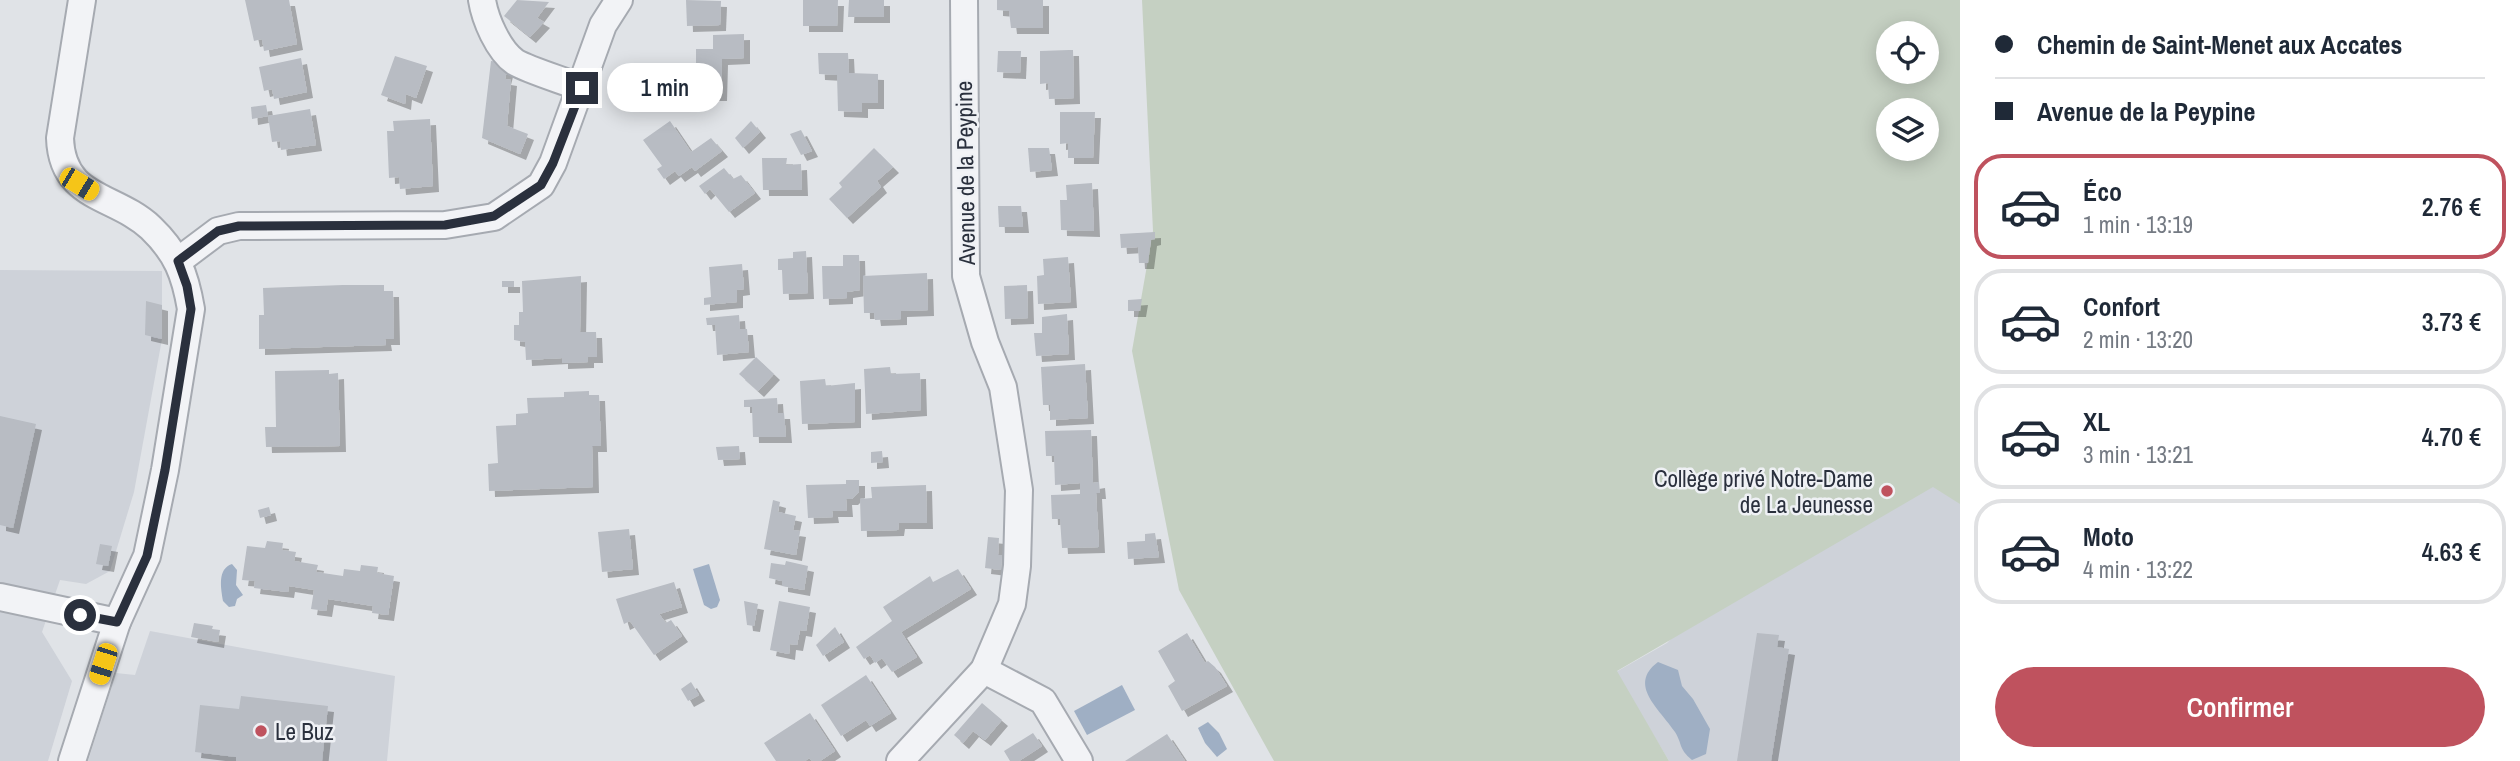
<!DOCTYPE html>
<html lang="fr">
<head>
<meta charset="utf-8">
<style>
  :root { --surface:#fff; --page:#f2f2f3; --text:#1f2937; --muted:#747a83; --line:#e0e1e3; --accent:#bf525e }
  body { margin:0; font-family:"Archivo Narrow",sans-serif; background:var(--page); color:var(--text); height:100vh; display:flex; flex-direction:column; font-size:26px; white-space:nowrap }
  * { box-sizing:border-box; margin:0 }
  p { font-size:23px; color:var(--muted) }
  .icon { flex:none; width:38px; height:38px; fill:none; stroke:currentColor; stroke-width:2; stroke-linecap:round; stroke-linejoin:round }
  .map { position:relative; flex:1; overflow:hidden }
  .sheet { display:flex; flex-direction:column; background:var(--surface); width:560px }
  .sheet>* { flex:none }
  .hud { display:grid; align-content:center; height:154px; padding:0 35px; background:var(--surface) }
  .buttons { position:absolute; left:1876px; top:21px; display:grid; gap:14px }
  .buttons a { display:grid; place-items:center; width:63px; height:63px; border-radius:50%; background:var(--surface); box-shadow:0 4px 18px #0003; font-size:35px }
  .end { position:absolute; width:32px; height:32px; margin:-16px; border:9px solid #2a303d; background:#fff; box-shadow:0 0 0 4px #fff }
  .from { border-radius:50% }
  .bubble { position:absolute; height:49px; border-radius:24px; background:var(--surface); box-shadow:0 4px 18px #0003; font-size:23px; font-weight:600; line-height:49px; text-align:center }
  .car { position:absolute; width:21px; height:42px; margin:-21px -10px; border-radius:9px; box-shadow:0 0 5px 2px #0007; background:linear-gradient(#f5c518 24%,#345 0 40%,#f5c518 0 76%,#345 0 86%,#f5c518 0) }
  .hud b { display:flex; align-items:center; gap:24px; height:66px; font-size:26px }
  .hud b+b { border-top:2px solid var(--line) }
  .hud i { width:18px; height:18px; background:var(--text) }
  ul { padding:0; list-style:none }
  li { display:flex; align-items:center; gap:21px; height:105px; margin:0 14px 10px; padding:0 21px; border:4px solid var(--line); border-radius:28px }
  li div { flex:1 }
  li b { display:block; font-size:26px }
  li em { font-style:normal; font-weight:600 }
  li.current { border-color:var(--accent) }
  li>.icon { width:63px; height:63px; stroke-width:1.5 }
  .button { display:flex; gap:14px; margin-top:auto; padding:14px 35px }
  .button a { flex:1; height:80px; border-radius:42px; background:var(--accent); color:#fff; font-size:28px; font-weight:600; line-height:80px; text-align:center }
  main { display:flex; flex:1; min-height:0 }
  .map>svg:first-child { display:block }
  .built { fill:#ced2d9 }
  .green { fill:#c5d0c2; fill-rule:evenodd }
  .water { fill:#9fafc4 }
  .building { fill:#b8bcc3; filter:url(#shadow) }
  .lines { fill:none; stroke-linecap:round; stroke-linejoin:round }
  .minor-casing { stroke:#a6aab1; stroke-width:30 }
  .minor { stroke:#f2f3f6; stroke-width:26 }
  .route { stroke:#2a303d; stroke-width:9 }
  .poi-dot { fill:#bf525e; stroke:#eff1f5; stroke-width:2.5 }
  .labels { text-anchor:middle; dominant-baseline:central; stroke-width:5; stroke-linejoin:round; paint-order:stroke }
  .street-label { font-size:23px; fill:#2a303d; stroke:#eff1f5 }
  .poi-label { font-size:23px; fill:#2a303d; stroke:#eff1f5; text-anchor:end }
</style>
</head>
<body>
<main>
<div class="map">
<svg width="1960" height="761" viewBox="0 0 1960 761">
  <defs>
    <filter id="shadow"><feDropShadow dx="6" dy="6" stdDeviation="0" flood-color="#0004"/></filter>
  </defs>
  <rect width="100%" height="100%" fill="#e0e3e7"/>
  <g class="built">
    <path d="M 0,270 L 162,271 L 162,339 L 134,492 L 110,571 L 86,584 L 60,580 L 42,632 L 72,681 L 48,761 L 0,761 Z"/>
    <path d="M 1960,339 L 1960,761 L 1669,761 L 1616,672 L 1667,643 Z"/>
    <path d="M 150,631 L 395,676 L 387,761 L 88,761 L 116,673 L 135,675 Z"/>
  </g>
  <path class="green" d="M 1142,0 L 1960,0 L 1960,504 L 1933,487 L 1617,671 L 1669,761 L 1274,761 L 1179,590 L 1132,351 L 1153,231 ZM 1888,33 L 1927,33 L 1927,72 L 1888,72 ZM 1888,110 L 1927,110 L 1927,149 L 1888,149 Z"/>
  <g class="water">
    <path d="M 232,564 L 237,570 L 236,585 L 243,595 L 237,599 L 235,606 L 229,607 L 223,601 C 221,588 217,569 232,564 Z"/>
    <path d="M 709,564 L 720,600 L 717,607 L 711,609 L 704,605 L 693,569 Z"/>
    <path d="M 1658,662 L 1678,670 L 1682,686 L 1693,699 L 1710,729 L 1706,754 L 1692,760 C 1678,748 1683,745 1675,732 C 1660,709 1627,685 1658,662 Z"/>
    <path d="M 1122,685 L 1135,710 L 1087,735 L 1074,711 Z"/>
    <path d="M 1208,722 L 1219,733 L 1227,749 L 1217,757 L 1205,743 L 1198,728 Z"/>
  </g>
  <g class="building">
    <path d="M 245,0 L 289,0 L 297,44 L 264,51 L 262,39 L 254,41 Z"/>
    <path d="M 517,0 L 549,2 L 537,18 L 544,22 L 530,37 L 504,16 Z"/>
    <path d="M 686,0 L 721,1 L 720,25 L 687,26 Z"/>
    <path d="M 803,0 L 838,0 L 837,26 L 803,26 Z"/>
    <path d="M 849,0 L 884,0 L 884,17 L 848,17 Z"/>
    <path d="M 997,0 L 1043,0 L 1043,28 L 1011,28 L 1009,11 L 997,10 Z"/>
    <path d="M 744,34 L 744,58 L 722,59 L 721,95 L 689,95 L 689,66 L 696,66 L 696,49 L 713,49 L 713,35 Z"/>
    <path d="M 1069,50 L 1073,50 L 1074,98 L 1049,99 L 1048,83 L 1040,84 L 1040,51 Z"/>
    <path d="M 998,51 L 1021,51 L 1020,73 L 997,72 Z"/>
    <path d="M 818,53 L 848,53 L 849,73 L 878,74 L 878,103 L 862,103 L 862,112 L 838,111 L 837,75 L 819,74 Z"/>
    <path d="M 395,56 L 427,66 L 416,98 L 406,94 L 405,104 L 381,95 Z"/>
    <path d="M 301,58 L 307,92 L 274,99 L 272,89 L 264,91 L 259,67 Z"/>
    <path d="M 491,61 L 509,63 L 505,79 L 511,80 L 507,126 L 528,134 L 520,154 L 482,138 Z"/>
    <path d="M 266,105 L 268,116 L 252,119 L 251,107 Z"/>
    <path d="M 310,109 L 316,145 L 281,150 L 280,141 L 272,142 L 268,116 Z"/>
    <path d="M 1060,112 L 1095,112 L 1093,158 L 1068,158 L 1068,143 L 1060,144 Z"/>
    <path d="M 430,119 L 433,186 L 400,189 L 399,177 L 389,178 L 387,131 L 394,131 L 393,121 Z"/>
    <path d="M 670,121 L 691,152 L 711,138 L 722,151 L 695,171 L 692,167 L 679,176 L 675,171 L 664,179 L 657,169 L 662,166 L 643,140 Z"/>
    <path d="M 751,121 L 760,132 L 743,148 L 735,138 Z"/>
    <path d="M 801,130 L 812,151 L 801,155 L 790,134 Z"/>
    <path d="M 874,148 L 893,167 L 877,181 L 881,187 L 847,218 L 829,199 L 842,187 L 839,183 Z"/>
    <path d="M 1028,148 L 1049,148 L 1052,170 L 1030,172 Z"/>
    <path d="M 762,158 L 787,158 L 786,165 L 801,164 L 802,190 L 763,190 Z"/>
    <path d="M 724,168 L 733,179 L 741,175 L 755,193 L 729,212 L 710,189 L 705,194 L 699,186 Z"/>
    <path d="M 1092,183 L 1094,231 L 1061,230 L 1060,200 L 1067,200 L 1066,185 Z"/>
    <path d="M 998,206 L 1021,206 L 1023,227 L 999,227 Z"/>
    <path d="M 1155,232 L 1155,239 L 1151,240 L 1148,263 L 1139,263 L 1138,247 L 1121,248 L 1120,234 Z"/>
    <path d="M 806,251 L 808,293 L 783,294 L 782,270 L 778,270 L 778,259 L 793,258 L 793,252 Z"/>
    <path d="M 843,255 L 859,255 L 860,290 L 847,292 L 847,298 L 823,299 L 822,266 L 843,266 Z"/>
    <path d="M 1068,257 L 1071,302 L 1038,304 L 1037,276 L 1044,275 L 1043,259 Z"/>
    <path d="M 742,264 L 744,289 L 737,290 L 737,302 L 704,305 L 704,298 L 711,297 L 709,267 Z"/>
    <path d="M 927,273 L 928,310 L 901,311 L 901,319 L 875,320 L 874,313 L 864,313 L 863,276 Z"/>
    <path d="M 581,276 L 580,332 L 596,332 L 597,357 L 588,357 L 588,362 L 562,363 L 562,358 L 526,360 L 525,342 L 514,340 L 514,325 L 519,325 L 519,312 L 523,312 L 522,281 Z"/>
    <rect x="502" y="281" width="12" height="6"/>
    <path d="M 343,285 L 384,285 L 384,291 L 393,291 L 394,339 L 385,339 L 386,345 L 259,349 L 259,315 L 264,315 L 263,288 Z"/>
    <path d="M 1027,285 L 1028,318 L 1005,319 L 1004,286 Z"/>
    <path d="M 1142,299 L 1140,311 L 1128,311 L 1128,300 Z"/>
    <path d="M 146,301 L 162,305 L 162,339 L 145,335 Z"/>
    <path d="M 1067,314 L 1069,354 L 1036,356 L 1034,333 L 1042,333 L 1042,317 Z"/>
    <path d="M 739,315 L 740,329 L 747,329 L 749,352 L 717,355 L 715,325 L 707,325 L 706,318 Z"/>
    <path d="M 756,357 L 774,374 L 758,391 L 739,374 Z"/>
    <path d="M 1085,364 L 1088,418 L 1050,420 L 1050,405 L 1043,405 L 1041,367 Z"/>
    <path d="M 890,367 L 891,374 L 920,373 L 921,410 L 866,414 L 864,369 Z"/>
    <path d="M 329,370 L 329,374 L 338,373 L 340,446 L 266,447 L 265,427 L 276,427 L 275,371 Z"/>
    <path d="M 825,379 L 826,386 L 855,383 L 855,422 L 802,424 L 800,381 Z"/>
    <path d="M 589,391 L 589,395 L 599,395 L 601,446 L 592,446 L 593,487 L 489,491 L 488,464 L 498,463 L 496,426 L 516,425 L 516,414 L 528,413 L 527,398 L 564,397 L 564,392 Z"/>
    <path d="M 777,398 L 778,413 L 784,413 L 786,437 L 753,437 L 752,407 L 744,407 L 744,400 Z"/>
    <path d="M 0,416 L 36,424 L 13,528 L 0,525 Z"/>
    <path d="M 1091,430 L 1093,483 L 1099,482 L 1100,493 L 1096,493 L 1099,547 L 1062,548 L 1060,519 L 1052,519 L 1051,495 L 1080,494 L 1080,483 L 1055,485 L 1054,456 L 1046,456 L 1045,431 Z"/>
    <path d="M 739,446 L 740,459 L 718,460 L 716,447 Z"/>
    <path d="M 882,451 L 883,462 L 871,463 L 871,452 Z"/>
    <path d="M 846,480 L 859,480 L 859,492 L 852,499 L 846,499 L 847,511 L 832,511 L 833,517 L 808,518 L 806,485 L 846,484 Z"/>
    <path d="M 926,485 L 927,523 L 899,523 L 898,530 L 861,531 L 860,499 L 872,498 L 871,487 Z"/>
    <path d="M 773,500 L 780,502 L 778,512 L 796,516 L 793,530 L 800,531 L 796,555 L 764,549 Z"/>
    <path d="M 269,507 L 271,515 L 260,518 L 258,510 Z"/>
    <path d="M 629,529 L 633,569 L 602,572 L 598,532 Z"/>
    <path d="M 1155,533 L 1159,557 L 1128,559 L 1127,542 L 1145,541 L 1145,534 Z"/>
    <path d="M 988,537 L 999,538 L 998,555 L 1002,555 L 1001,570 L 985,568 Z"/>
    <path d="M 267,541 L 283,543 L 282,550 L 296,552 L 294,561 L 318,565 L 316,572 L 343,576 L 344,569 L 360,571 L 361,565 L 378,567 L 377,573 L 394,576 L 388,615 L 372,613 L 373,606 L 328,599 L 326,611 L 311,609 L 314,590 L 289,586 L 288,592 L 254,588 L 255,581 L 242,580 L 247,546 L 265,548 Z"/>
    <path d="M 100,544 L 112,546 L 108,566 L 96,564 Z"/>
    <path d="M 786,561 L 808,566 L 804,590 L 782,586 L 782,581 L 769,578 L 771,563 L 785,565 Z"/>
    <path d="M 958,569 L 971,589 L 901,632 L 917,657 L 892,672 L 882,658 L 875,663 L 870,655 L 864,659 L 856,647 L 892,621 L 883,607 L 930,576 L 933,582 Z"/>
    <path d="M 674,582 L 682,607 L 659,614 L 666,623 L 671,620 L 682,636 L 654,655 L 630,621 L 624,624 L 616,599 Z"/>
    <path d="M 744,601 L 758,604 L 754,626 L 747,625 Z"/>
    <path d="M 779,601 L 810,607 L 806,631 L 800,630 L 797,645 L 790,644 L 789,654 L 770,650 Z"/>
    <path d="M 194,623 L 213,626 L 212,629 L 220,630 L 218,642 L 191,637 Z"/>
    <path d="M 835,627 L 844,642 L 823,656 L 816,645 Z"/>
    <path d="M 1187,633 L 1205,663 L 1208,661 L 1215,667 L 1227,686 L 1182,711 L 1168,686 L 1175,681 L 1158,651 Z"/>
    <path d="M 1757,633 L 1779,635 L 1777,647 L 1789,649 L 1771,761 L 1737,761 Z"/>
    <path d="M 866,675 L 891,713 L 870,726 L 866,720 L 841,736 L 821,705 Z"/>
    <path d="M 691,682 L 699,695 L 688,701 L 681,689 Z"/>
    <path d="M 241,696 L 328,706 L 322,761 L 236,761 L 236,757 L 195,752 L 200,705 L 239,709 Z"/>
    <path d="M 982,703 L 1002,720 L 985,740 L 973,731 L 963,743 L 954,735 Z"/>
    <path d="M 810,713 L 835,751 L 820,761 L 812,761 L 809,758 L 805,761 L 776,761 L 764,743 Z"/>
    <path d="M 1033,733 L 1042,746 L 1019,761 L 1010,761 L 1004,751 Z"/>
    <path d="M 1167,734 L 1185,761 L 1125,761 Z"/>
  </g>
  <g class="lines">
    <defs>
      <g id="minor">
        <path d="M 482,0 C 485,19 498,50 515,62 C 528,70 565,81 582,88"/>
        <path d="M 178,261 L 218,231 L 239,226 L 445,225 L 494,217 L 541,185 L 553,163 L 603,25 L 619,0"/>
        <path d="M 0,597 L 117,622"/>
        <path d="M 984,670 L 1043,701 L 1079,761"/>
        <path d="M 72,761 L 117,622 L 147,556 L 165,470 L 191,309 C 185,274 177,253 151,228 C 115,194 62,200 60,138 L 82,0"/>
        <path d="M 900,761 L 984,670 L 1012,604 L 1017,566 L 1019,490 L 1003,387 L 985,342 L 966,276 L 964,0"/>
      </g>
    </defs>
    <use href="#minor" class="minor-casing"/>
    <use href="#minor" class="minor"/>
  </g>
  <g class="lines">
    <path class="route" d="M 80,615 L 117,622 L 147,556 L 165,470 L 191,309 L 187,286 L 178,261 L 218,231 L 239,226 L 445,225 L 494,216 L 541,185 L 553,163 L 582,88"/>
  </g>
  <g class="poi-dot">
    <circle cx="1887" cy="491" r="7"/>
    <circle cx="261" cy="731" r="7"/>
  </g>
  <g class="labels">
    <g class="street-label">
      <text transform="translate(965 173) rotate(-91)">Avenue de la Peypine</text>
    </g>
    <g class="poi-label">
      <text x="1873" y="478">Collège privé Notre-Dame<tspan x="1873" dy="26">de La Jeunesse</tspan></text>
      <text x="275" y="731" text-anchor="start">Le Buz</text>
    </g>
  </g>
</svg>
<div class="buttons">
<a><svg class="icon" aria-label="locate" viewBox="0 0 24 24"><circle cx="12" cy="12" r="6"/><path d="M12 2v4M12 18v4M2 12h4M18 12h4"/></svg></a>
<a><svg class="icon" aria-label="layers" viewBox="0 0 24 24"><path d="M12 4l9 5-9 5-9-5zM3 14l9 5 9-5"/></svg></a>
</div>
<i class="end from" style="left:80px;top:615px"></i>
<i class="end" style="left:582px;top:88px"></i>
<div class="bubble" style="left:607px;top:63px;width:116px">1 min</div>
<i class="car" style="left:79px;top:184px;rotate:121deg"></i>
<i class="car" style="left:103px;top:664px;rotate:198deg"></i>
</div>
<section class="sheet">
<div class="hud">
<b><i class="from"></i>Chemin de Saint-Menet aux Accates</b>
<b><i></i>Avenue de la Peypine</b>
</div>
<ul>
<li class="current"><svg class="icon" aria-label="car" viewBox="0 0 24 24"><path d="M5 17H2v-5l4-1 3-4h7l3 4 3 1v5h-3M9 17h6M6 11h13"/><circle cx="7" cy="17" r="2"/><circle cx="17" cy="17" r="2"/></svg><div><b>Éco</b><p>1 min · 13:19</p></div><em>2.76 €</em></li>
<li><svg class="icon" aria-label="car" viewBox="0 0 24 24"><path d="M5 17H2v-5l4-1 3-4h7l3 4 3 1v5h-3M9 17h6M6 11h13"/><circle cx="7" cy="17" r="2"/><circle cx="17" cy="17" r="2"/></svg><div><b>Confort</b><p>2 min · 13:20</p></div><em>3.73 €</em></li>
<li><svg class="icon" aria-label="car" viewBox="0 0 24 24"><path d="M5 17H2v-5l4-1 3-4h7l3 4 3 1v5h-3M9 17h6M6 11h13"/><circle cx="7" cy="17" r="2"/><circle cx="17" cy="17" r="2"/></svg><div><b>XL</b><p>3 min · 13:21</p></div><em>4.70 €</em></li>
<li><svg class="icon" aria-label="car" viewBox="0 0 24 24"><path d="M5 17H2v-5l4-1 3-4h7l3 4 3 1v5h-3M9 17h6M6 11h13"/><circle cx="7" cy="17" r="2"/><circle cx="17" cy="17" r="2"/></svg><div><b>Moto</b><p>4 min · 13:22</p></div><em>4.63 €</em></li>
</ul>
<div class="button"><a>Confirmer</a></div>
</section>
</main>
</body>
</html>
